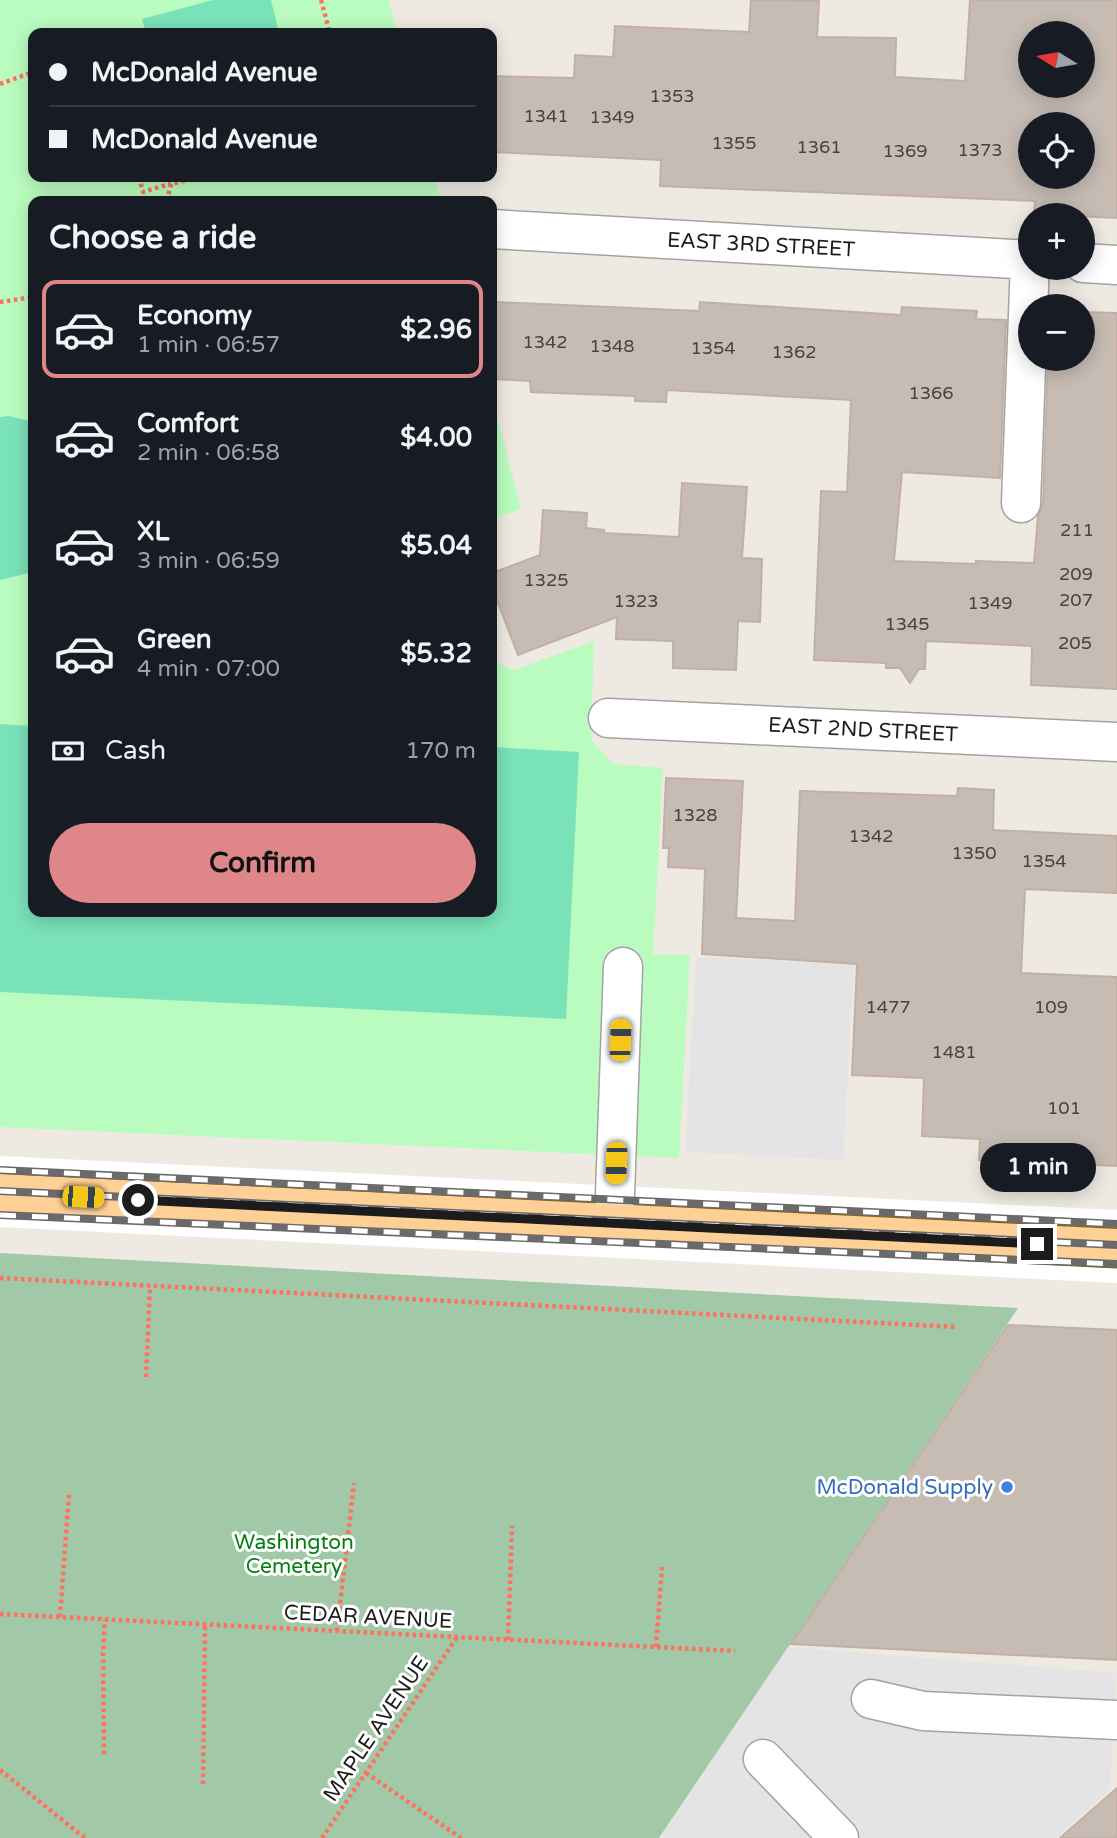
<!DOCTYPE html>
<html lang="en">
<head>
<meta charset="utf-8">
<style>
  :root { --surface:#171b24; --page:#242831; --text:#f1f3f6; --muted:#9ea1a6; --line:#363941; --accent:#df8688 }
  body { margin:0; font-family:"Varela Round",sans-serif; background:var(--page); color:var(--text); height:100vh; display:flex; flex-direction:column; font-size:26px; white-space:nowrap }
  * { box-sizing:border-box; margin:0 }
  p { font-size:23px; color:var(--muted) }
  .icon { flex:none; width:38px; height:38px; fill:none; stroke:currentColor; stroke-width:2; stroke-linecap:round; stroke-linejoin:round }
  .map { position:relative; flex:1; overflow:hidden }
  .side { position:absolute; left:28px; top:196px; width:469px; height:721px; display:flex; flex-direction:column; background:var(--surface); border-radius:14px; box-shadow:0 4px 18px #0003 }
  .side>* { flex:none }
  .hud { position:absolute; left:28px; top:28px; width:469px; height:154px; border-radius:14px; box-shadow:0 4px 18px #0003; display:grid; align-content:center; height:154px; padding:0 21px; background:var(--surface) }
  .needle { width:46px; rotate:281deg }
  .tools { position:absolute; left:1018px; top:21px; display:grid; gap:14px }
  .tools a { display:grid; place-items:center; width:77px; height:77px; border-radius:50%; background:var(--surface); box-shadow:0 4px 18px #0003; font-size:35px }
  .end { position:absolute; width:32px; height:32px; margin:-16px; border:9px solid #1c1c1c; background:#fff; box-shadow:0 0 0 4px #fff }
  .from { border-radius:50% }
  .bubble { position:absolute; height:49px; border-radius:24px; background:var(--surface); box-shadow:0 4px 18px #0003; font-size:23px; font-weight:800; line-height:49px; text-align:center }
  .car { position:absolute; width:21px; height:42px; margin:-21px -10px; border-radius:9px; box-shadow:0 0 5px 2px #0007; background:linear-gradient(#f5c518 24%,#345 0 40%,#f5c518 0 76%,#345 0 86%,#f5c518 0) }
  .hud b { display:flex; align-items:center; gap:24px; height:66px; font-size:26px }
  .hud b+b { border-top:2px solid var(--line) }
  .hud i { width:18px; height:18px; background:var(--text) }
  ul { padding:0; list-style:none }
  li { display:flex; align-items:center; gap:21px; height:98px; margin:0 14px 10px; padding:0 7px; border:4px solid transparent; border-radius:14px }
  li div { flex:1 }
  li b { display:block; font-size:26px }
  li em { font-style:normal; font-weight:800 }
  li.selected { border-color:var(--accent) }
  li>.icon { width:63px; height:63px; stroke-width:1.5 }
  h2 { padding:0 21px; font-size:32px; line-height:84px }
  .pay { display:flex; align-items:center; gap:18px; height:77px; padding:0 21px; font-size:26px }
  .pay p { margin-inline-start:auto }
  .action { display:flex; gap:14px; margin-top:auto; padding:14px 21px }
  .action a { flex:1; height:80px; border-radius:42px; background:var(--accent); color:#111; font-size:28px; font-weight:800; line-height:80px; text-align:center }
  .map>svg:first-child { display:block }
  .cemetery { fill:#a1c8a7 }
  .park { fill:#bafcbf }
  .pitch { fill:#7ae2b9 }
  .parking { fill:#e4e4e4 }
  .pier { fill:#fff }
  .building { fill:#c6bcb4; stroke:#c1b0a3; stroke-width:2; fill-rule:evenodd }
  .lines { fill:none; stroke-linecap:round; stroke-linejoin:round }
  .minor-casing { stroke:#a3a3a3; stroke-width:41 }
  .major-casing { stroke:#946200; stroke-width:41 }
  .path { stroke:#ff7061; stroke-width:4.5; stroke-dasharray:3.5 3.5; stroke-linecap:butt }
  .minor { stroke:#fff; stroke-width:38 }
  .major { stroke:#ffd095; stroke-width:38 }
  .rail-casing { stroke:#6a6a6a; stroke-width:8 }
  .rail { stroke:#fff; stroke-width:5; stroke-dasharray:16; stroke-linecap:butt }
  .route { stroke:#1c1c1c; stroke-width:9 }
  .shop-dot { fill:#3f7fe0; stroke:#fff; stroke-width:2.5 }
  .labels { text-anchor:middle; dominant-baseline:central; stroke-width:6; stroke-linejoin:round; paint-order:stroke }
  .number-label { font-size:18px; fill:#464442 }
  .street-label { font-size:21px; fill:#1c1c1c; stroke:#fff }
  .shop-label { font-size:21px; fill:#366cbe; stroke:#fff; text-anchor:end }
  .park-label { font-size:21px; fill:#057f0f; stroke:#fff }
</style>
</head>
<body>
<div class="map">
<svg width="1117" height="1838" viewBox="0 0 1117 1838">
  <rect width="100%" height="100%" fill="#eeeae1"/>
  <path class="cemetery" d="M 0,1253 L 1018,1308 L 659,1838 L 0,1838 Z"/>
  <g class="park">
    <path d="M 0,0 L 389,0 L 397,33 L 33,33 L 33,177 L 434,177 L 441,201 L 33,201 L 33,912 L 492,912 L 492,655 L 494,662 L 514,670 L 594,641 L 591,739 L 613,764 L 663,768 L 653,954 L 690,955 L 679,1158 L 0,1127 Z"/>
    <path d="M 492,397 L 521,509 L 492,520 Z"/>
  </g>
  <g class="pitch">
    <path d="M 213,0 L 271,0 L 279,33 L 146,33 L 142,19 Z"/>
    <path d="M 9,416 L 33,422 L 33,572 L 0,580 L 0,417 Z"/>
    <path d="M 0,724 L 33,726 L 33,912 L 492,912 L 492,747 L 579,752 L 566,1019 L 0,992 Z"/>
  </g>
  <g class="parking">
    <path d="M 696,957 L 854,965 L 843,1160 L 685,1152 Z"/>
    <path d="M 788,1647 L 1117,1673 L 1110,1790 L 1056,1838 L 659,1838 Z"/>
  </g>
  <path class="pier" d="M 0,1156 L 1117,1210 L 1117,1283 L 0,1227 Z"/>
  <g class="building">
    <path d="M 751,0 L 819,1 L 817,37 L 896,38 L 895,77 L 965,81 L 970,0 L 1117,0 L 1117,218 L 1034,214 L 1035,201 L 660,186 L 661,160 L 492,152 L 492,76 L 574,78 L 575,55 L 613,57 L 615,26 L 749,32 ZM 1031,33 L 1083,33 L 1083,86 L 1031,86 ZM 1031,124 L 1083,124 L 1083,177 L 1031,177 Z"/>
    <path d="M 495,302 L 699,311 L 700,302 L 901,315 L 902,307 L 977,311 L 976,319 L 1006,320 L 1000,478 L 902,472 L 894,561 L 976,564 L 976,561 L 1034,563 L 1038,516 L 1043,504 L 1048,359 L 1083,359 L 1083,312 L 1117,313 L 1117,689 L 1031,685 L 1032,646 L 926,641 L 925,669 L 919,669 L 910,683 L 900,668 L 886,668 L 886,663 L 814,660 L 821,491 L 847,492 L 851,400 L 667,390 L 666,402 L 635,401 L 635,396 L 531,392 L 530,381 L 492,379 Z"/>
    <path d="M 682,483 L 747,487 L 742,558 L 762,559 L 760,622 L 738,621 L 736,670 L 673,668 L 673,641 L 616,639 L 617,617 L 518,655 L 492,587 L 492,573 L 540,555 L 543,510 L 587,513 L 586,528 L 604,530 L 604,533 L 679,537 Z"/>
    <path d="M 666,778 L 743,781 L 736,918 L 795,921 L 800,791 L 957,796 L 958,788 L 994,790 L 993,830 L 1117,836 L 1117,893 L 1025,889 L 1021,973 L 1117,977 L 1117,1166 L 979,1160 L 980,1139 L 922,1136 L 924,1078 L 852,1075 L 857,964 L 702,954 L 705,869 L 668,867 L 669,848 L 663,848 Z"/>
    <path d="M 1008,1325 L 1117,1330 L 1117,1660 L 791,1644 Z"/>
    <path d="M 1117,1788 L 1117,1838 L 1060,1838 Z"/>
  </g>
  <g class="lines">
    <defs>
      <g id="minor">
        <path d="M 492,229 L 1031,260"/>
        <path d="M 1083,263 L 1117,265"/>
        <path d="M 1021,503 L 1030,260"/>
        <path d="M 608,718 L 1117,742"/>
        <path d="M 614,1223 L 623,967"/>
        <path d="M 871,1699 L 923,1711 L 1117,1720"/>
        <path d="M 763,1759 L 839,1838"/>
      </g>
      <path id="major" d="M 0,1193 L 1117,1248"/>
    </defs>
    <use href="#minor" class="minor-casing"/>
    <use href="#major" class="major-casing"/>
    <g class="path">
      <path d="M 321,0 L 330,33"/>
      <path d="M 0,84 L 33,72"/>
      <path d="M 139,177 L 143,192 L 170,184"/>
      <path d="M 167,201 L 171,184 L 199,177"/>
      <path d="M 0,302 L 33,297"/>
      <path d="M 0,1278 L 957,1327"/>
      <path d="M 146,1377 L 150,1286"/>
      <path d="M 0,1614 L 735,1651"/>
      <path d="M 60,1617 L 69,1494"/>
      <path d="M 337,1631 L 354,1483"/>
      <path d="M 508,1640 L 512,1526"/>
      <path d="M 656,1647 L 662,1567"/>
      <path d="M 104,1754 L 103,1653 L 105,1620"/>
      <path d="M 0,1770 L 85,1838"/>
      <path d="M 366,1773 L 461,1838"/>
      <path d="M 203,1784 L 205,1625"/>
      <path d="M 322,1838 L 457,1637"/>
    </g>
    <use href="#minor" class="minor"/>
    <use href="#major" class="major"/>
    <defs>
      <g id="rail">
        <path d="M 0,1170 L 1117,1224"/>
        <path d="M 0,1191 L 1117,1245"/>
        <path d="M 0,1215 L 1117,1264"/>
      </g>
    </defs>
    <use href="#rail" class="rail-casing"/>
    <use href="#rail" class="rail"/>
  </g>
  <g class="lines">
    <path class="route" d="M 138,1200 L 1037,1244"/>
  </g>
  <circle class="shop-dot" cx="1007" cy="1487" r="7"/>
  <g class="labels">
    <g class="number-label">
      <text x="672" y="96">1353</text>
      <text x="546" y="116">1341</text>
      <text x="612" y="117">1349</text>
      <text x="734" y="143">1355</text>
      <text x="819" y="147">1361</text>
      <text x="980" y="150">1373</text>
      <text x="905" y="151">1369</text>
      <text x="545" y="342">1342</text>
      <text x="612" y="346">1348</text>
      <text x="713" y="348">1354</text>
      <text x="794" y="352">1362</text>
      <text x="931" y="393">1366</text>
      <text x="1077" y="530">211</text>
      <text x="1076" y="574">209</text>
      <text x="546" y="580">1325</text>
      <text x="1076" y="600">207</text>
      <text x="636" y="601">1323</text>
      <text x="990" y="603">1349</text>
      <text x="907" y="624">1345</text>
      <text x="1075" y="643">205</text>
      <text x="695" y="815">1328</text>
      <text x="871" y="836">1342</text>
      <text x="974" y="853">1350</text>
      <text x="1044" y="861">1354</text>
      <text x="888" y="1007">1477</text>
      <text x="1051" y="1007">109</text>
      <text x="954" y="1052">1481</text>
      <text x="1064" y="1108">101</text>
    </g>
    <g class="street-label">
      <text transform="translate(761 245) rotate(3)">EAST 3RD STREET</text>
      <text transform="translate(863 730) rotate(3)">EAST 2ND STREET</text>
      <text transform="translate(368 1617) rotate(3)">CEDAR AVENUE</text>
      <text transform="translate(376 1729) rotate(-56)">MAPLE AVENUE</text>
    </g>
    <g class="shop-label">
      <text x="993" y="1487">McDonald Supply</text>
    </g>
    <g class="park-label">
      <text x="294" y="1542">Washington<tspan x="294" dy="24">Cemetery</tspan></text>
    </g>
  </g>
</svg>
<div class="tools">
<a><svg class="needle" viewBox="-14 -14 28 28"><path d="M0-13l5 13h-10z" fill="#e53935"/><path d="M0 13l5-13h-10z" fill="#9ea1a6"/></svg></a>
<a><svg class="icon" aria-label="locate" viewBox="0 0 24 24"><circle cx="12" cy="12" r="6"/><path d="M12 2v4M12 18v4M2 12h4M18 12h4"/></svg></a>
<a>+</a>
<a>−</a>
</div>
<i class="end from" style="left:138px;top:1200px"></i>
<i class="end" style="left:1037px;top:1244px"></i>
<div class="bubble" style="left:980px;top:1143px;width:116px">1 min</div>
<i class="car" style="left:620px;top:1040px;rotate:2deg"></i>
<i class="car" style="left:616px;top:1163px;rotate:182deg"></i>
<i class="car" style="left:83px;top:1197px;rotate:93deg"></i>
<div class="hud">
<b><i class="from"></i>McDonald Avenue</b>
<b><i></i>McDonald Avenue</b>
</div>
<section class="side">
<h2>Choose a ride</h2>
<ul>
<li class="selected"><svg class="icon" aria-label="car" viewBox="0 0 24 24"><path d="M5 17H2v-5l4-1 3-4h7l3 4 3 1v5h-3M9 17h6M6 11h13"/><circle cx="7" cy="17" r="2"/><circle cx="17" cy="17" r="2"/></svg><div><b>Economy</b><p>1 min · 06:57</p></div><em>$2.96</em></li>
<li><svg class="icon" aria-label="car" viewBox="0 0 24 24"><path d="M5 17H2v-5l4-1 3-4h7l3 4 3 1v5h-3M9 17h6M6 11h13"/><circle cx="7" cy="17" r="2"/><circle cx="17" cy="17" r="2"/></svg><div><b>Comfort</b><p>2 min · 06:58</p></div><em>$4.00</em></li>
<li><svg class="icon" aria-label="car" viewBox="0 0 24 24"><path d="M5 17H2v-5l4-1 3-4h7l3 4 3 1v5h-3M9 17h6M6 11h13"/><circle cx="7" cy="17" r="2"/><circle cx="17" cy="17" r="2"/></svg><div><b>XL</b><p>3 min · 06:59</p></div><em>$5.04</em></li>
<li><svg class="icon" aria-label="car" viewBox="0 0 24 24"><path d="M5 17H2v-5l4-1 3-4h7l3 4 3 1v5h-3M9 17h6M6 11h13"/><circle cx="7" cy="17" r="2"/><circle cx="17" cy="17" r="2"/></svg><div><b>Green</b><p>4 min · 07:00</p></div><em>$5.32</em></li>
</ul>
<div class="pay"><svg class="icon" aria-label="cash" viewBox="0 0 24 24"><path d="M3 7h18v10H3z"/><circle cx="12" cy="12" r="2"/></svg>Cash<p>170 m</p></div>
<div class="action"><a>Confirm</a></div>
</section>
</div>
</body>
</html>
